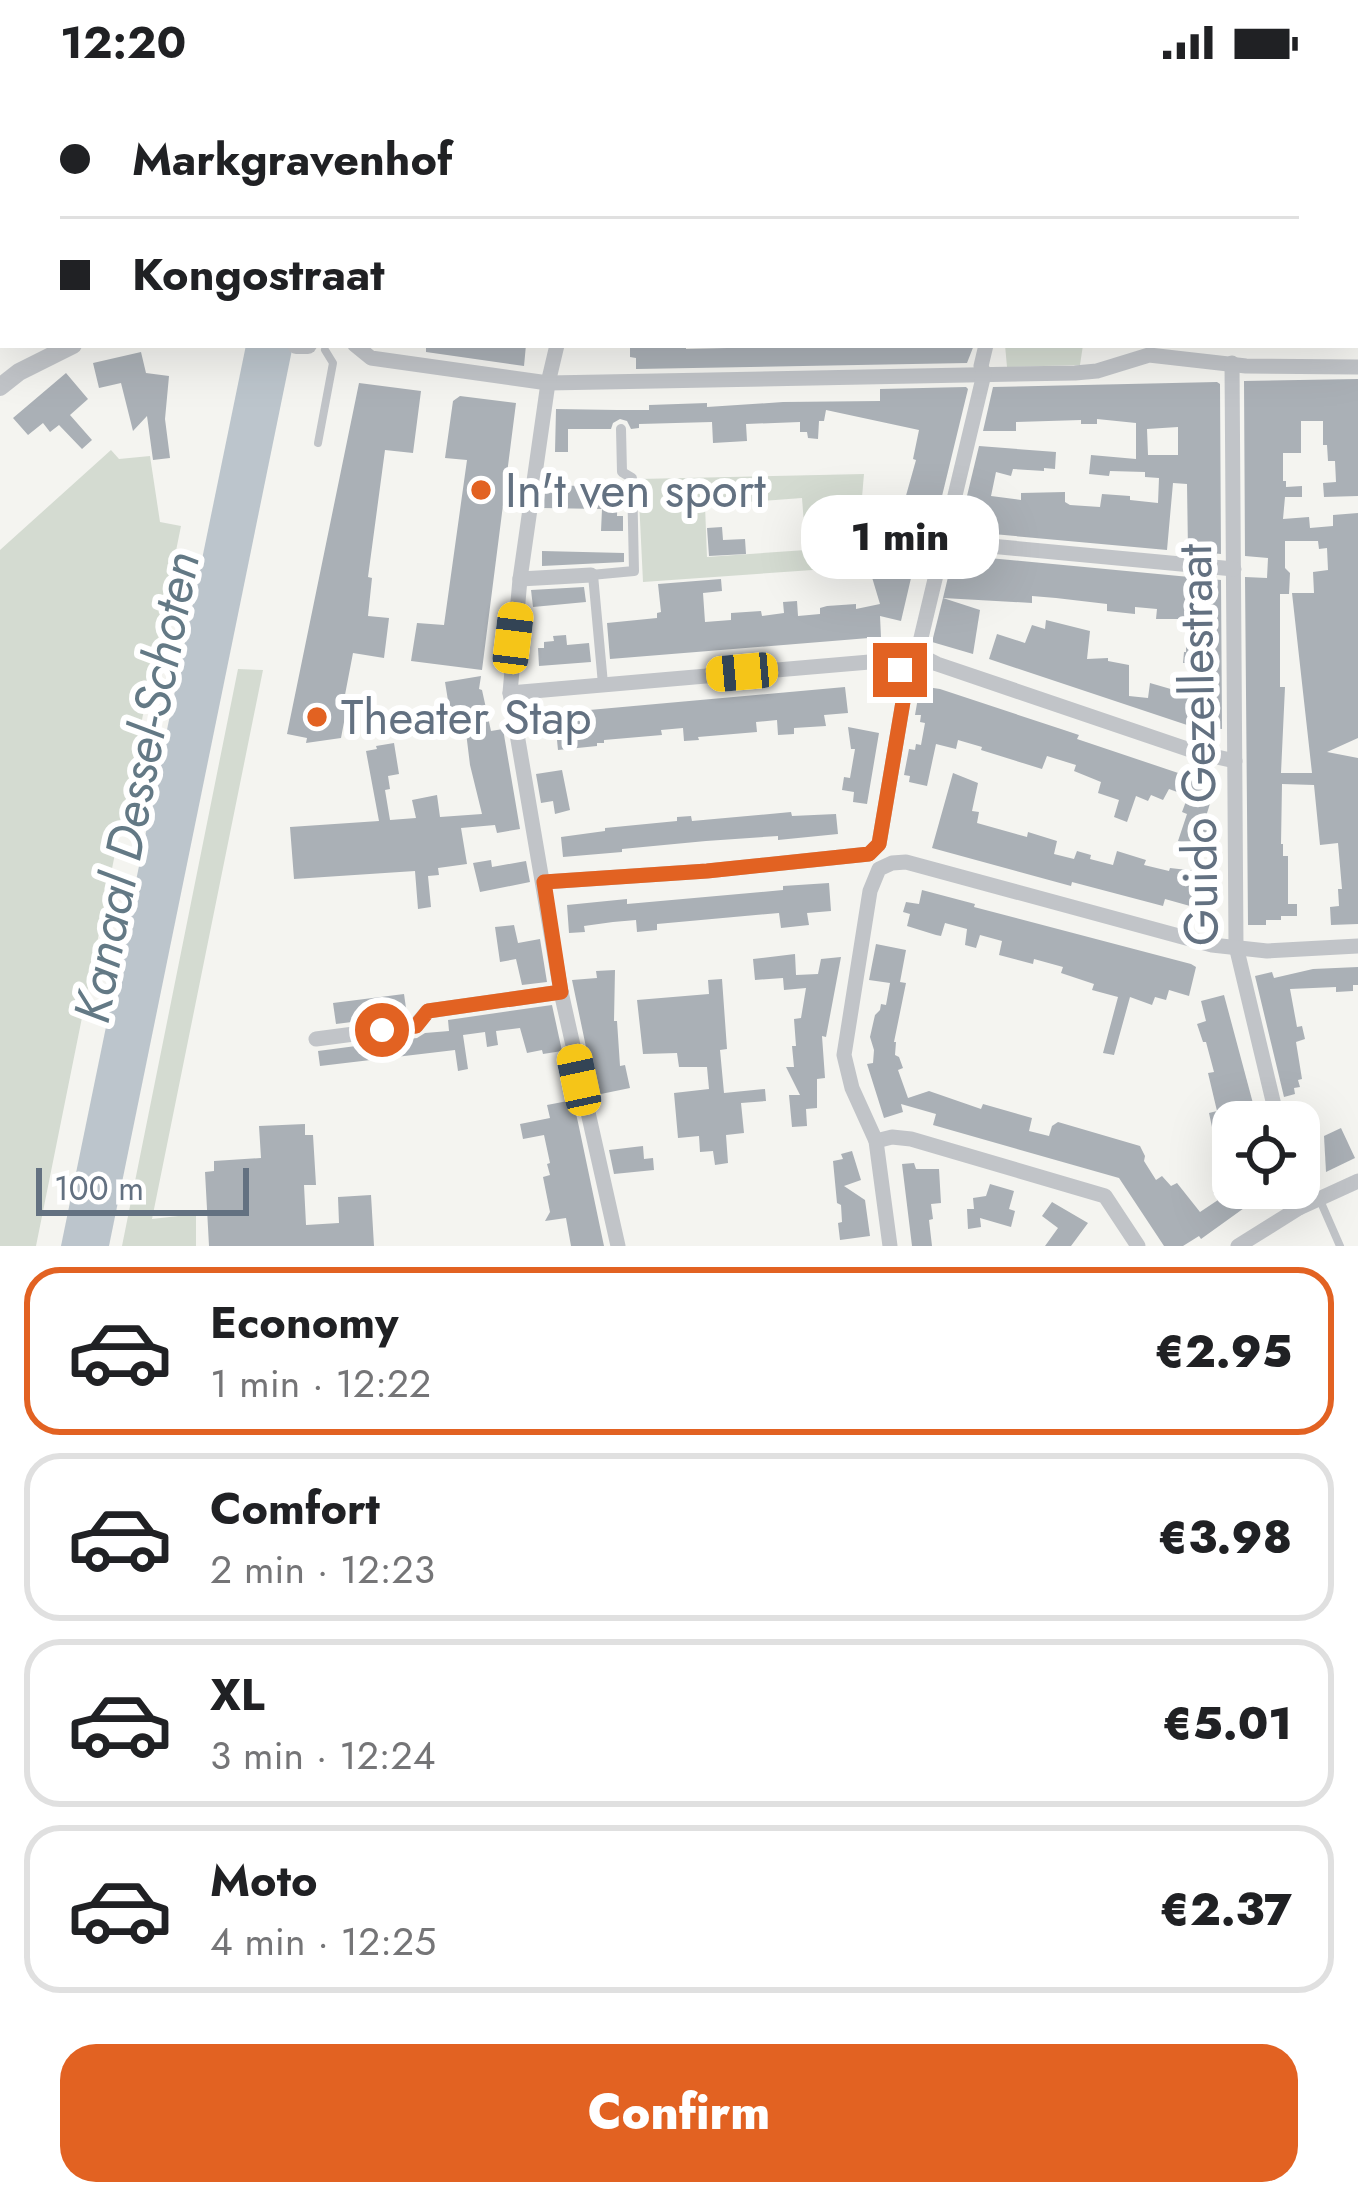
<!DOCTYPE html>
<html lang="en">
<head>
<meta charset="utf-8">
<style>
  :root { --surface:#fff; --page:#f6f6f6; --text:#202124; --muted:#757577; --line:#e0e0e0; --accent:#e26222 }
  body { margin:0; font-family:Jost,sans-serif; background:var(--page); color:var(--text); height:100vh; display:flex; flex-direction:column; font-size:45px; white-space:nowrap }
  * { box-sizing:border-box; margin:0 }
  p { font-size:39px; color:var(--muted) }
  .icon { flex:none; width:66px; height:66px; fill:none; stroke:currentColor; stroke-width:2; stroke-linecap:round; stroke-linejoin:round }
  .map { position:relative; height:1162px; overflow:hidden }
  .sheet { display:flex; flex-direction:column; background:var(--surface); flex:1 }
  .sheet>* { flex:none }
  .hud { position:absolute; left:0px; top:0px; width:1359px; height:264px; box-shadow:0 12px 48px #0002; display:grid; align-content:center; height:264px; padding:0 60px; background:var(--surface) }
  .tools { position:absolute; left:1212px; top:1017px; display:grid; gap:24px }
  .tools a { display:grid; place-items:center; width:108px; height:108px; border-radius:24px; background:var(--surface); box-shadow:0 12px 48px #0002; font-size:60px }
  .scale { position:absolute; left:36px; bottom:30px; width:213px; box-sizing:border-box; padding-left:12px; border:6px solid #637181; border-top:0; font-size:33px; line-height:42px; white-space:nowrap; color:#637181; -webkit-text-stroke:9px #fff; paint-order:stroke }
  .end { position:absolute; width:54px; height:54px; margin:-27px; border:15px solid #e26222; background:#fff; box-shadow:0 0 0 6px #fff }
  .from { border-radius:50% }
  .bubble { position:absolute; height:84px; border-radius:36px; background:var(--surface); box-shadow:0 12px 48px #0002; font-size:39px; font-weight:800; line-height:84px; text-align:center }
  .car { position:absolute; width:36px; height:72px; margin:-36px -18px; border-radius:15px; box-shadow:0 0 9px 3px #0007; background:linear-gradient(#f5c518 24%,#345 0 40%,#f5c518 0 76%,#345 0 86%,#f5c518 0) }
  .hud b { display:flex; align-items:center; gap:42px; height:114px; font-size:45px }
  .hud b+b { border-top:3px solid var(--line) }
  .hud i { width:30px; height:30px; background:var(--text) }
  ul { padding:21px 0 0; list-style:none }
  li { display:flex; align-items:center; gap:36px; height:168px; margin:0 24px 18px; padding:0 36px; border:6px solid var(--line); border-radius:36px }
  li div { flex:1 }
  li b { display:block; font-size:45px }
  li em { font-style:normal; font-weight:800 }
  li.active { border-color:var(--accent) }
  li>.icon { width:108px; height:108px; stroke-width:1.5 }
  .action { display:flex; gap:24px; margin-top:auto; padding:24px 60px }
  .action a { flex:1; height:138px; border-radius:36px; background:var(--accent); color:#fff; font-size:48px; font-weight:800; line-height:138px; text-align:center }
  .status { display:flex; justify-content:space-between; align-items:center; height:84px; padding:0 60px; background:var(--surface); direction:ltr }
  .status svg { height:33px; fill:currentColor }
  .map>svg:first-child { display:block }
  .green { fill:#d4dbd1; fill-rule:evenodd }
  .water { fill:#bcc5cc }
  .building { fill:#aab0b6; fill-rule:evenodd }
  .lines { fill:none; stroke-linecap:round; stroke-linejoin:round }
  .service { stroke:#c1c4c8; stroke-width:8 }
  .pedestrian { stroke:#c1c4c8; stroke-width:10 }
  .minor { stroke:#c1c4c8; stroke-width:15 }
  .tertiary { stroke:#c1c4c8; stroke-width:18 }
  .route { stroke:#e26222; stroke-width:15 }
  .poi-dot { fill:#e26222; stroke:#fff; stroke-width:4.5 }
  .labels { text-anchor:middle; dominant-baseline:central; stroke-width:12; stroke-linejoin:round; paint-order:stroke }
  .poi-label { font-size:48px; fill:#637181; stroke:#fff; text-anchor:start }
  .street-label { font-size:48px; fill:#637181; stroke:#fff }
  .water-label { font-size:51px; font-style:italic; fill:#637985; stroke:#fff }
</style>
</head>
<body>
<div class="status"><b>12:20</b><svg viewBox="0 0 49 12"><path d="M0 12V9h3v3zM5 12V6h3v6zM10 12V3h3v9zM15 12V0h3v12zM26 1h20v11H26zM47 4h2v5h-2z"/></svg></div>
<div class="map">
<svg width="1358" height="1162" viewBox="0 0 1358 1162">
  <rect width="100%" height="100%" fill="#f4f4f0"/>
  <g class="green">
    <path d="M 1005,261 L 1083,261 L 1080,281 L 1007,283 Z"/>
    <path d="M 111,366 L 119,375 L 150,372 L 160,438 L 181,442 L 36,1162 L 0,1162 L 0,466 Z"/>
    <path d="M 864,390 L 856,483 L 643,498 L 638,395 ZM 802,414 L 806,466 L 707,473 L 705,421 Z"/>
    <path d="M 238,585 L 263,586 L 152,1135 L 196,1130 L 196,1162 L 122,1162 Z"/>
  </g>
  <path class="water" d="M 246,261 L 293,261 L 109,1162 L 61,1162 Z"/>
  <g class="building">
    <path d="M 426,261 L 526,261 L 524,282 L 426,268 Z"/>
    <path d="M 630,261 L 686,261 L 686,265 L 727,264 L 727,261 L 974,261 L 967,279 L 636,285 L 636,274 L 630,273 Z"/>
    <path d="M 141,268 L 146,289 L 169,292 L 165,335 L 170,374 L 153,376 L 147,332 L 133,347 L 121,299 L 99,304 L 93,279 Z"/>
    <path d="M 66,289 L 88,315 L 70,331 L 92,356 L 82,365 L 59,341 L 50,348 L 43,339 L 28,351 L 13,334 Z"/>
    <path d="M 1358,295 L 1358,412 L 1324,413 L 1323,399 L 1336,398 L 1335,377 L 1328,377 L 1327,361 L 1323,361 L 1323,337 L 1301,337 L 1301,369 L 1283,369 L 1283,397 L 1286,397 L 1286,403 L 1302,402 L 1302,413 L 1285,413 L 1283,435 L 1309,433 L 1310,444 L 1333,442 L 1333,431 L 1358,429 L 1358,654 L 1327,668 L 1358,674 L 1358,840 L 1331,841 L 1330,823 L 1339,822 L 1338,805 L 1342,805 L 1338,759 L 1320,761 L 1314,701 L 1282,700 L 1281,760 L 1283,760 L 1283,772 L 1288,772 L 1288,820 L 1297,820 L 1297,832 L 1281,832 L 1281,836 L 1266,836 L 1266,841 L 1248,841 L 1245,493 L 1267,494 L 1268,474 L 1245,472 L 1244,297 ZM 1285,457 L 1318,457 L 1319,465 L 1327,464 L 1328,486 L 1313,488 L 1314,509 L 1292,509 L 1312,689 L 1281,689 L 1285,603 L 1280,603 L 1280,510 L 1289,510 L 1290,489 L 1285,484 Z"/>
    <path d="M 1217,298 L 1220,300 L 1221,470 L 1188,467 L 1187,400 L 1173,399 L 1167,466 L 971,448 L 959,445 L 979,362 L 1056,368 L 1055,385 L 1044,384 L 1044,387 L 1013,385 L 1011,392 L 996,388 L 991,412 L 1021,416 L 1021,409 L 1065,408 L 1065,418 L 1070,421 L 1100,423 L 1102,410 L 1130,412 L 1130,416 L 1158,419 L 1159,394 L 1145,393 L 1145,388 L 1110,387 L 1109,392 L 1089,390 L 1091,371 L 1136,375 L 1136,339 L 1097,335 L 1097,340 L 1081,340 L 1081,336 L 1016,338 L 1016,347 L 983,347 L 993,303 ZM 1178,343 L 1178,371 L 1148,371 L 1147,345 Z"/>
    <path d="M 359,299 L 421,307 L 413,369 L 385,366 L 368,493 L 372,494 L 368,532 L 389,534 L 384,574 L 353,569 L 344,616 L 348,617 L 341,654 L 306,659 L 307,654 L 287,650 Z"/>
    <path d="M 966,303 L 968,305 L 935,441 L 900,433 L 916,376 L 913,375 L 919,346 L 826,326 L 824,337 L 819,337 L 818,355 L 808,354 L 807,348 L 800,348 L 800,338 L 746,340 L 747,357 L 713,359 L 712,338 L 639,340 L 639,344 L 631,345 L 627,337 L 620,335 L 613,339 L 611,345 L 568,345 L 568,368 L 555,368 L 556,325 L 617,326 L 649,326 L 649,321 L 707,319 L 707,323 L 783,318 L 880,317 L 880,305 Z"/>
    <path d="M 460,312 L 516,319 L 482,586 L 411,577 L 417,539 L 444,541 L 467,376 L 445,374 L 453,317 Z"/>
    <path d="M 546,401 L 618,403 L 617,432 L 623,432 L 623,447 L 601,447 L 602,425 L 543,424 Z"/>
    <path d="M 862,430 L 880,435 L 877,449 L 931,461 L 926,479 L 915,477 L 901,537 L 880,532 L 881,553 L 610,575 L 607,539 L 657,534 L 657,529 L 661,528 L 658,500 L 721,495 L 722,507 L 703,509 L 705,538 L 731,536 L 731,529 L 761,527 L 762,532 L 784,529 L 783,518 L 797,517 L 798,532 L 820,530 L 820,524 L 827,522 L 856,520 L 856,525 L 880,520 L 859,450 Z"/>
    <path d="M 722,443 L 723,456 L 745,455 L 746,470 L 709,472 L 707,444 Z"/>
    <path d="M 542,467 L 624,469 L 624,478 L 542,482 Z"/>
    <path d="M 954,468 L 968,472 L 1221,496 L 1222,645 L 1193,643 L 989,575 L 997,550 L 1025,559 L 1032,541 L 1045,545 L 1046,536 L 1090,547 L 1087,575 L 1108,574 L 1108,577 L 1129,581 L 1129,612 L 1148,614 L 1150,599 L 1188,610 L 1189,579 L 1183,579 L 1184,568 L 1186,568 L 1186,540 L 1181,540 L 1181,535 L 1156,535 L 1157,525 L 1135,523 L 1135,530 L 1107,527 L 1107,520 L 1056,514 L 1032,512 L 1032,519 L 943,514 Z"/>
    <path d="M 584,503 L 586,518 L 533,523 L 531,506 Z"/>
    <path d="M 943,514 L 980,526 L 973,570 L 932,558 Z"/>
    <path d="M 566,551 L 567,561 L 589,559 L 591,578 L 539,582 L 538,564 L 544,564 L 544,558 L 554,557 L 553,552 Z"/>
    <path d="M 481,592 L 479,605 L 482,606 L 491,647 L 503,645 L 520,745 L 497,749 L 495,741 L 461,744 L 467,780 L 438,784 L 439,791 L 428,792 L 431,823 L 418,825 L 415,787 L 294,795 L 290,743 L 379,737 L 366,667 L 377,665 L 376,662 L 394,659 L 399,690 L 388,692 L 390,705 L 385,706 L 390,736 L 416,734 L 412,716 L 437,711 L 440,733 L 482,730 L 470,681 L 465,640 L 446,643 L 444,631 L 450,629 L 445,598 Z"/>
    <path d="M 920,602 L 940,605 L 1064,646 L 1079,651 L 1077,655 L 1211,700 L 1209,705 L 1214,707 L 1202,745 L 1211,748 L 1209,753 L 1216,756 L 1210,773 L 1191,768 L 1193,762 L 1178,757 L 1187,730 L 1182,728 L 1188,712 L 1169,705 L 1163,716 L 1151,711 L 1148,717 L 1136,712 L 1127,738 L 1114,733 L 1119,716 L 1098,709 L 1101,698 L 1074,687 L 1076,681 L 1047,672 L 1042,685 L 981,666 L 982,663 L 958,656 L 956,665 L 936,660 L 927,702 L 909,698 L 910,692 L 904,691 L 909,665 L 915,666 L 916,660 L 921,661 L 925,639 L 920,638 L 921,631 L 915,631 Z"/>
    <path d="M 845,603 L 848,629 L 824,631 L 826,642 L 794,644 L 794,650 L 778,651 L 777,636 L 756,638 L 757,648 L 698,653 L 699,656 L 684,657 L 683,644 L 661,646 L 662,651 L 604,656 L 604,659 L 597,659 L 597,662 L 558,666 L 556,646 L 546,647 L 545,630 Z"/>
    <path d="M 848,643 L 879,649 L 867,720 L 853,718 L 854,708 L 842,706 L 844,693 L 850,694 L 855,665 L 851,665 Z"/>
    <path d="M 562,686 L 570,726 L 555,730 L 553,717 L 541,719 L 536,690 Z"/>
    <path d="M 953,689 L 978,699 L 972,727 L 979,728 L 977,739 L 1027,753 L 1028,748 L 1057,757 L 1054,770 L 1074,775 L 1077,767 L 1091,771 L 1090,775 L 1113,781 L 1117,767 L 1146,776 L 1144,781 L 1169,787 L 1170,784 L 1205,788 L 1203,793 L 1211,795 L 1209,801 L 1215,802 L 1208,828 L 1202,827 L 1200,832 L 1188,829 L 1190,822 L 1165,815 L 1163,822 L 1072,798 L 1071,802 L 932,764 Z"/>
    <path d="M 791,728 L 792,732 L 836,730 L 838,750 L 778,756 L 778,752 L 706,757 L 622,765 L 622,768 L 563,773 L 561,753 L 605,747 L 605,744 L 677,737 L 677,733 L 691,732 L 692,737 Z"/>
    <path d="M 491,776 L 492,783 L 526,777 L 530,798 L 480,808 L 473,779 Z"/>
    <path d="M 829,799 L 831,827 L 807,829 L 809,841 L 781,844 L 779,829 L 657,840 L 657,846 L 637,848 L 636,836 L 613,838 L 584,842 L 585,848 L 569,849 L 567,821 L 627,815 L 627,820 L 783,806 L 783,802 Z"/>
    <path d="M 922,806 L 975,820 L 974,823 L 1191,880 L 1196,883 L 1189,912 L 1169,906 L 1166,916 L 1155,913 L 1152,921 L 1130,913 L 1114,971 L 1103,969 L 1118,913 L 1092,906 L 1094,900 L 1061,889 L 1063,883 L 1034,875 L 1033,880 L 999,871 L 1002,857 L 980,851 L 976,864 L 965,861 L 967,845 L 945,839 L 941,852 L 936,851 L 907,842 L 910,830 L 903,828 L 906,818 L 919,820 Z"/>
    <path d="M 514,841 L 518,859 L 540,855 L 547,898 L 522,901 L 516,875 L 500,878 L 495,843 Z"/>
    <path d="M 876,860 L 906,866 L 900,898 L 906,899 L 894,958 L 896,958 L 895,971 L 899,973 L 903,984 L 898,986 L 908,1014 L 929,1007 L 981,1025 L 983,1020 L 1032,1034 L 1029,1047 L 1049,1052 L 1052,1042 L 1058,1038 L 1140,1062 L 1145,1072 L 1144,1077 L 1156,1096 L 1162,1092 L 1171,1102 L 1177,1099 L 1200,1128 L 1218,1116 L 1213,1108 L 1223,1102 L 1233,1082 L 1233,1104 L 1272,1104 L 1201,1155 L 1199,1152 L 1183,1162 L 1164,1162 L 1119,1094 L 933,1041 L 936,1030 L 901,1020 L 903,1028 L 884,1034 L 867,980 L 873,979 L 874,966 L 870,953 L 875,931 L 880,926 L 881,920 L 886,921 L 890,899 L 869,896 Z"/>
    <path d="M 795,870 L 796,891 L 818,890 L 821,875 L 841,873 L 826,953 L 822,952 L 825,994 L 817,995 L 817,1024 L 806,1025 L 807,1042 L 792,1043 L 789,1011 L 800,1011 L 786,983 L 794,983 L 792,962 L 796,962 L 794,935 L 801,934 L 806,904 L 784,906 L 783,894 L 755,896 L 753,875 Z"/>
    <path d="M 1358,883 L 1358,901 L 1353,901 L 1353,907 L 1336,908 L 1336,903 L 1290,905 L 1297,943 L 1302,942 L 1305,955 L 1296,958 L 1302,995 L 1298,996 L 1300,1003 L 1294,1004 L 1295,1010 L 1284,1013 L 1255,892 L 1272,888 L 1274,894 L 1313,885 Z"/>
    <path d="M 615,886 L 614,937 L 617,937 L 620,982 L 625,981 L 630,1004 L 596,1011 L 572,896 L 597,894 L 596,887 Z"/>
    <path d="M 722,895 L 727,965 L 720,966 L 724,1009 L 765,1005 L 766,1017 L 741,1019 L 744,1049 L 726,1051 L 728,1079 L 715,1081 L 713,1067 L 700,1068 L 699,1052 L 678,1054 L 674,1009 L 709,1005 L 707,983 L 679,983 L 677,969 L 643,970 L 637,916 L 709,910 L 708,896 Z"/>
    <path d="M 404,910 L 407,931 L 336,940 L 333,919 Z"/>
    <path d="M 1224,911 L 1258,1038 L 1233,1038 L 1212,1043 L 1209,1029 L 1217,1027 L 1208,989 L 1214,988 L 1206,958 L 1203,958 L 1197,940 L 1206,937 L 1201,917 Z"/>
    <path d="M 552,921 L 562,967 L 543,970 L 542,966 L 527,969 L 520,944 L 496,947 L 498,961 L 487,963 L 485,948 L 463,951 L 468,985 L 458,987 L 455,966 L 320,982 L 318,967 L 417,954 L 425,949 L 449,947 L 448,936 Z"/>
    <path d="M 573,1016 L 579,1043 L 604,1162 L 571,1162 L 566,1134 L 545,1137 L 550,1128 L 543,1093 L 550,1091 L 547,1080 L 550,1079 L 544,1051 L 523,1055 L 520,1040 L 550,1034 L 547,1021 Z"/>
    <path d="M 305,1040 L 305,1051 L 313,1051 L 316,1101 L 304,1101 L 306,1141 L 339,1139 L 338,1113 L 371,1111 L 374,1162 L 209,1162 L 205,1088 L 214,1087 L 214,1077 L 261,1074 L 259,1042 Z"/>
    <path d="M 1341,1044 L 1355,1074 L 1326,1088 L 1324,1052 Z"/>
    <path d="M 643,1062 L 644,1075 L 653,1074 L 654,1086 L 614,1090 L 609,1066 Z"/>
    <path d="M 852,1067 L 861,1096 L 844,1102 L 865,1116 L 870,1152 L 840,1156 L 838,1139 L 842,1138 L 841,1121 L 837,1119 L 833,1077 L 843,1075 L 841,1070 Z"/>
    <path d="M 914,1079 L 916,1085 L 939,1085 L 941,1119 L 931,1120 L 933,1135 L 929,1136 L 932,1162 L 912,1162 L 902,1080 Z"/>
    <path d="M 990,1100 L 1014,1107 L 1009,1125 L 1015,1127 L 1011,1143 L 980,1134 L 981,1143 L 968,1145 L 967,1125 L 974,1125 L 973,1114 L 986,1112 Z"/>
    <path d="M 1052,1118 L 1088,1139 L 1071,1162 L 1045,1162 L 1058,1144 L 1042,1132 Z"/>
  </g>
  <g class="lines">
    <g class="service">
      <path d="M 1327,3 L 1327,0"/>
      <path d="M 318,359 L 333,279 L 325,266"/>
      <path d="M 1319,1114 L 1340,1162"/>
    </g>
    <g class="pedestrian">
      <path d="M 591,491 L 634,487 L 632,394 L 622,388 L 621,345"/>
      <path d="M 593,491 L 603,600"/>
    </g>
    <g class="minor">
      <path d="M 261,3 L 262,0"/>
      <path d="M 1054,3 L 1054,0"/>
      <path d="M 0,157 L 3,158"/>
      <path d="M 355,261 L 371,274 L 548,299 L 1075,289 L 1097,287 L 1149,271 L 1246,282 L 1358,283"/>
      <path d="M 557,261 L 548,299 L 520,495 L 510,609 L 561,908 L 618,1162"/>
      <path d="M 986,261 L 981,282 L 984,290 L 920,558 L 925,574 L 937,580 L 1199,669 L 1235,677"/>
      <path d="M 1232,279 L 1236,862 L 1278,1038"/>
      <path d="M 945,453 L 969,460 L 1234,485"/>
      <path d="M 520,495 L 591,491"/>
      <path d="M 510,609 L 881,577 C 896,579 900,588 906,600 L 879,760 L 869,770 L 707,787 L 544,798"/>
      <path d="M 316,955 L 415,942 L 428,927 L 561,908"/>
      <path d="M 876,1057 L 892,1053 L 911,1055 L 1105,1112 L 1138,1162"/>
      <path d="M 1295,1104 L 1299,1124"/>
      <path d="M 890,1162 L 876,1057 L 852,1004 L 844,971 L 870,807 L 879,785 L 892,779 L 906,778 L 1212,861 L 1267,867 L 1358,862"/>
      <path d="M 1238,1162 L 1299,1124 L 1358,1097"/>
    </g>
    <g class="tertiary">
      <path d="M 580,3 L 582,0"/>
      <path d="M 296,261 L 308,261"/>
      <path d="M 0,303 L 19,288 L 73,261"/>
    </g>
  </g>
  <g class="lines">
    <path class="route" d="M 382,946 L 416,942 L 428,927 L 561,908 L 544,798 L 707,787 L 869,770 L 879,760 L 906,600 L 900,586"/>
  </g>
  <g class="poi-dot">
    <circle cx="481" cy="406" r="12"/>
    <circle cx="317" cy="633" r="12"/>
  </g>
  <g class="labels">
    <g class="poi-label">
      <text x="505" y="406">In't ven sport</text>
      <text x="341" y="633">Theater Stap</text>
    </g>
    <g class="street-label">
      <text transform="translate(1198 661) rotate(-91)">Guido Gezellestraat</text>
    </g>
    <g class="water-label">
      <text transform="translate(136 703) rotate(-79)">Kanaal Dessel-Schoten</text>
    </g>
  </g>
</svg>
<div class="tools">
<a><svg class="icon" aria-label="locate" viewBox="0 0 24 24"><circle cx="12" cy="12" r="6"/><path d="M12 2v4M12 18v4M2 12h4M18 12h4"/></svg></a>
</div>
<div class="scale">100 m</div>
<i class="end from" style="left:382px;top:946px"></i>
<i class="end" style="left:900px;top:586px"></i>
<div class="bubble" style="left:801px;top:411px;width:198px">1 min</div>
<i class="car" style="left:513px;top:554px;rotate:7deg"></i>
<i class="car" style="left:742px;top:588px;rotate:265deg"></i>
<i class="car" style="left:579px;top:996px;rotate:348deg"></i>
<div class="hud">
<b><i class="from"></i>Markgravenhof</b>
<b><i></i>Kongostraat</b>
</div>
</div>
<section class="sheet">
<ul>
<li class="active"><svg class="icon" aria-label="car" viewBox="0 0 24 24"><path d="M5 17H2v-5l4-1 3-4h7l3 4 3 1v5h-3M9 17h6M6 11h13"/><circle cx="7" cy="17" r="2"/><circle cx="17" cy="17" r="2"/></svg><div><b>Economy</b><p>1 min · 12:22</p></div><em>€2.95</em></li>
<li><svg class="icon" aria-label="car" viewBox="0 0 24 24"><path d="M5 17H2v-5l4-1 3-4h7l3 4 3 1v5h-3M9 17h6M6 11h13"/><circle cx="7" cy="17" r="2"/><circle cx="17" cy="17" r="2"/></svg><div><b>Comfort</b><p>2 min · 12:23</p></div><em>€3.98</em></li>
<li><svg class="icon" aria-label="car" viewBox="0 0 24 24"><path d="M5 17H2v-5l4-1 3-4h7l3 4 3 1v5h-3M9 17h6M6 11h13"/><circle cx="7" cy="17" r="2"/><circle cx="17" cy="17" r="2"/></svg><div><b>XL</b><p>3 min · 12:24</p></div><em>€5.01</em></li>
<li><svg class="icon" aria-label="car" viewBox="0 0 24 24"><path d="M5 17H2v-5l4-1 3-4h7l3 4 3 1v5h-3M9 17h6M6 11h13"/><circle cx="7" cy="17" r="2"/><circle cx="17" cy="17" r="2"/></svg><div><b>Moto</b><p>4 min · 12:25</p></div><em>€2.37</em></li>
</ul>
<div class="action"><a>Confirm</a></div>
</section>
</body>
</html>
